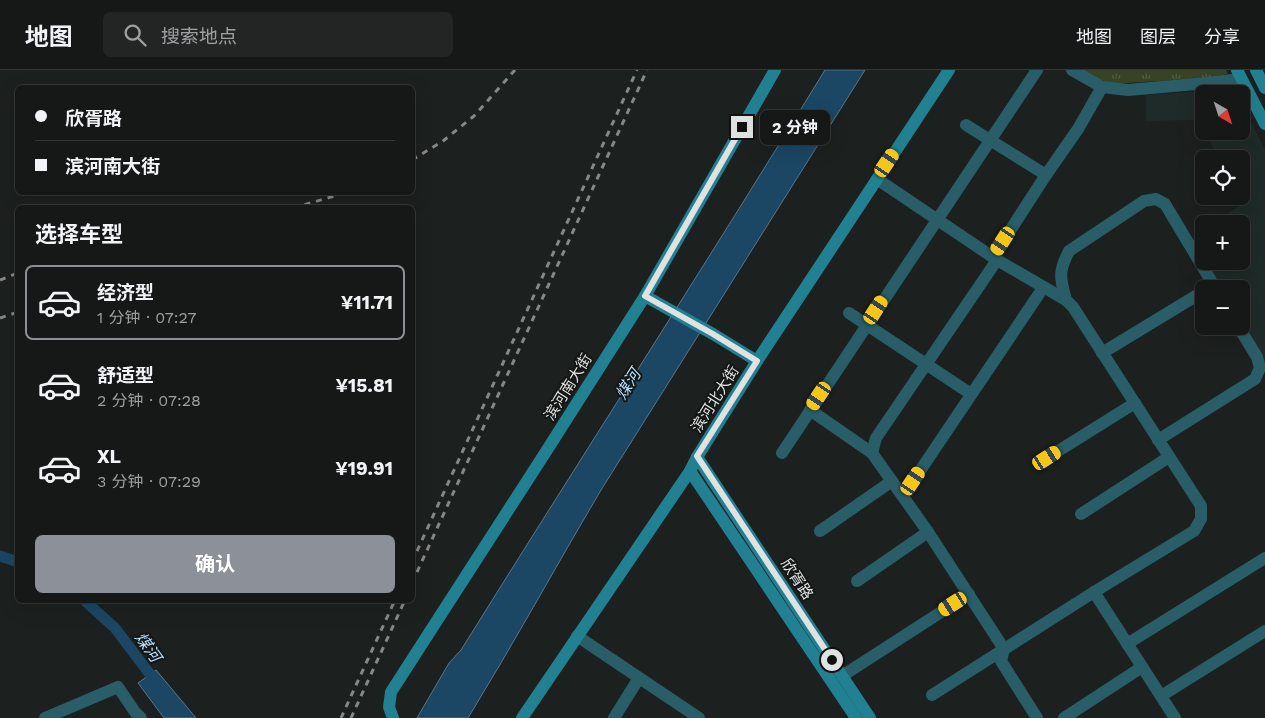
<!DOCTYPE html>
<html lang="zh">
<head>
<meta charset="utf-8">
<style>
  :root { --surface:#151817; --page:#222524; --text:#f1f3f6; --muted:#9da0a1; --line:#343736; --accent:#8c9099 }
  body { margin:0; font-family:"Work Sans","Noto Sans SC",sans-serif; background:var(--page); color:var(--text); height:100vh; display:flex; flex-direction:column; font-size:19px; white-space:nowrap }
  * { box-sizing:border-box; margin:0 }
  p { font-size:16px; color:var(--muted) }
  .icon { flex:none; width:28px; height:28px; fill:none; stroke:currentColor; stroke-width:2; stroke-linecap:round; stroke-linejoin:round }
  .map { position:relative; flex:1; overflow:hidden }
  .side { position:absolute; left:15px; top:135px; width:400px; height:398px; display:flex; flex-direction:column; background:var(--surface); border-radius:8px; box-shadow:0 5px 20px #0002,0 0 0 1px var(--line) }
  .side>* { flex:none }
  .top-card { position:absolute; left:15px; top:15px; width:400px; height:110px; border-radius:8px; box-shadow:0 5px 20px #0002,0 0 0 1px var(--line); display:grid; align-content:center; height:110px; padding:0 20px; background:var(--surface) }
  .needle { width:32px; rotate:141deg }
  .tools { position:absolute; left:1195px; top:15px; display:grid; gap:10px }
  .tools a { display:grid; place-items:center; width:55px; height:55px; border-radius:8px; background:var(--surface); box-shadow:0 5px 20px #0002,0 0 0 1px var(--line); font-size:25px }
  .end { position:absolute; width:22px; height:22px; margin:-11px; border:6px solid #dfe2e1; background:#111; box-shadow:0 0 0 2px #111 }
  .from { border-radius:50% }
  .bubble { position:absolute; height:35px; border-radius:8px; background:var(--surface); box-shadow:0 5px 20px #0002,0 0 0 1px var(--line); font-size:16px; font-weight:700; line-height:35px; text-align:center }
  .car { position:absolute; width:15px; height:30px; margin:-15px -8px; border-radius:6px; box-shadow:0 0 4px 1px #0007; background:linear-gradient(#f5c518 24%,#345 0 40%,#f5c518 0 76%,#345 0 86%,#f5c518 0) }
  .top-card b { display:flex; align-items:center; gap:18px; height:48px; font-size:19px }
  .top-card b+b { border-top:1px solid var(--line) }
  .top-card i { width:12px; height:12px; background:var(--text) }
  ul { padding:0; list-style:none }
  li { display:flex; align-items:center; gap:15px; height:75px; margin:0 10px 8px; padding:0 10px; border:2px solid transparent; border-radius:8px }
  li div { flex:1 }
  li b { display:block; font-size:19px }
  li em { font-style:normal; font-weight:700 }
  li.selected { border-color:var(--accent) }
  li>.icon { width:45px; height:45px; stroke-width:1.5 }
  h2 { padding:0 20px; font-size:22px; line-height:60px }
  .action { display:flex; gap:10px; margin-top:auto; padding:10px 20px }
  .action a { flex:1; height:58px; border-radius:8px; background:var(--accent); color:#fff; font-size:20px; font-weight:700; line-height:58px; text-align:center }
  header { display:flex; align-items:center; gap:30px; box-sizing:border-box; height:70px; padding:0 25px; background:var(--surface); border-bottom:1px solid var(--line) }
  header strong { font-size:24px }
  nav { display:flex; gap:28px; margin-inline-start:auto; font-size:18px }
  .search { width:350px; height:45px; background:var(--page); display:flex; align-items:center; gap:12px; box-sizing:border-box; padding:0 18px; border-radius:8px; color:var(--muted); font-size:19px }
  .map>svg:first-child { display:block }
  .built { fill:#1f2b28 }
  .park { fill:url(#park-tufts) }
  .water { fill:#1b4764; stroke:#56768a }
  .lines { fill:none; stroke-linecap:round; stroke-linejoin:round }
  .canal { stroke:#1b4764; stroke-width:11 }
  .street { stroke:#295e68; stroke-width:12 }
  .secondary { stroke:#218192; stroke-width:12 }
  .rail { stroke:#848887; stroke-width:3; stroke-dasharray:6 6; stroke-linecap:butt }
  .route { stroke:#dfe2e1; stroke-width:6 }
  .labels { text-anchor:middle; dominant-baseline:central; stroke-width:4; stroke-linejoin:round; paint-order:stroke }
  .street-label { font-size:15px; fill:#dfe2e1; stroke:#131716 }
  .water-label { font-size:16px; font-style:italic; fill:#b7dffe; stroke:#131716 }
</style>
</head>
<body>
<header>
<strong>地图</strong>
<div class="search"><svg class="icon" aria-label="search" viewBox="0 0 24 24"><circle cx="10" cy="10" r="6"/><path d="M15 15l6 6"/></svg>搜索地点</div>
<nav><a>地图</a><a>图层</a><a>分享</a></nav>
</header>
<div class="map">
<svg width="1265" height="648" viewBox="0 0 1265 648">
  <defs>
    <pattern id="park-tufts" width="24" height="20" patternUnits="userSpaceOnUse" patternTransform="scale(1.25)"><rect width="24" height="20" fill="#384225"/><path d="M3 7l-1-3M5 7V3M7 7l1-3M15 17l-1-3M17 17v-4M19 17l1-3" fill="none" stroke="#545d44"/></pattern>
  </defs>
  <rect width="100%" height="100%" fill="#1c201f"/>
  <path class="built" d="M 1235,19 L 1237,24 L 1204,24 L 1204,61 L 1241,61 L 1241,31 L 1265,80 L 1265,295 L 1241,254 L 1241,219 L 1221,219 L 1205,191 L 1241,191 L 1241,154 L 1210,154 L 1246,132 L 1241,124 L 1241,89 L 1220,89 L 1197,50 L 1146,51 L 1146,25 Z"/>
  <path class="park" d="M 1078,0 L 1226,0 L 1228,4 L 1205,8 L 1111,14 Z"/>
  <g class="water">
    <path d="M 825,0 L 865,0 L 601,420 C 556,496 514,573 468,648 L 417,648 L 449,593 L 461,580 C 582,386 706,194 825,0 Z"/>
    <path d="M 156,600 L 196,648 L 164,648 L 138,613 Z"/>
  </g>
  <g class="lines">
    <g class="canal">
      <path d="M 0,486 L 18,492"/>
      <path d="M 84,530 L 115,558 L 158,615"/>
    </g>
    <g class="street">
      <path d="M 1072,0 L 1102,17 L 1128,20 L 1207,13 L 1241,9"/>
      <path d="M 966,55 L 1046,105"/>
      <path d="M 877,109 L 997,190 L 1066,230 L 1073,237 L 1201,436 L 1201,449 L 1194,461 L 1094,522 L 932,625"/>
      <path d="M 993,187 L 1046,105 L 1078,59 L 1102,17"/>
      <path d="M 997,190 L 876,368 L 872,383 L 928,462 L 1004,579 L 1001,591 L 1037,648"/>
      <path d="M 1066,230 C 1060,208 1058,202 1069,181 L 1144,131 L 1156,129 L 1165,134 L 1216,219"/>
      <path d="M 849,243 L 971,324"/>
      <path d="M 1102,283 L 1204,221"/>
      <path d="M 810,340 L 872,383"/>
      <path d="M 1158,370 L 1255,309 L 1260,298 L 1257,287 L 1238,256"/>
      <path d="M 782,383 L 1037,0"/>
      <path d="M 1047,388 L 1135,333"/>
      <path d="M 903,426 L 1043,218"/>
      <path d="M 1081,444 L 1169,387"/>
      <path d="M 820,461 L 892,411"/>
      <path d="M 857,511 L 928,462"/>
      <path d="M 1094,522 L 1175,648"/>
      <path d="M 577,566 L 699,648"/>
      <path d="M 1127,574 L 1265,488"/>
      <path d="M 842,606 L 969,524"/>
      <path d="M 1161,626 L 1265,561"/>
      <path d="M 45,648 L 118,617 L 135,642 L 141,648"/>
      <path d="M 614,648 L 639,608"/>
      <path d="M 1064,648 L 1142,597"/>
    </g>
    <g class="secondary">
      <path d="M 1237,0 L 1265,54"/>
      <path d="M 1256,0 L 1265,18"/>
      <path d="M 645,226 L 713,264 L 757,291"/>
      <path d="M 697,387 L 870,648"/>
      <path d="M 690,401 L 856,648"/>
      <path d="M 393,648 L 389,637 L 391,622 L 547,380 L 645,226 L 775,0"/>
      <path d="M 522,648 L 690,401 L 697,387 L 757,291 L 949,0"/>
    </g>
    <g class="rail">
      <path d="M 412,90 L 443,71 L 474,46 L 515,0"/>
      <path d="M 293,138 L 338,125"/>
      <path d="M 0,210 L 18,203"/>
      <path d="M 0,248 L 18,242"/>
      <path d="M 412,492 L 637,0"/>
      <path d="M 412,513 L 647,0"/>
      <path d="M 341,648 L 395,530"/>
      <path d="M 351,648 L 405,530"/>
    </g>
  </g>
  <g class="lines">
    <path class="route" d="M 742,57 L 645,226 L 713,264 L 757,291 L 697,386 L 832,590"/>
  </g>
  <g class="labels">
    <g class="street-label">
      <text transform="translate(568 317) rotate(-58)">滨河南大街</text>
      <text transform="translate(715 329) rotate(-58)">滨河北大街</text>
      <text transform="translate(797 509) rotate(57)">欣胥路</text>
    </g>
    <g class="water-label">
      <text transform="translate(628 314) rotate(-58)">煤河</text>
      <text transform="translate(148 577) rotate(54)">煤河</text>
    </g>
  </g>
</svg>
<div class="tools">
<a><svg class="needle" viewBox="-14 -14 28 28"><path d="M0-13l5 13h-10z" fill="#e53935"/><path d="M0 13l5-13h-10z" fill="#9da0a1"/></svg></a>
<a><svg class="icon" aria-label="locate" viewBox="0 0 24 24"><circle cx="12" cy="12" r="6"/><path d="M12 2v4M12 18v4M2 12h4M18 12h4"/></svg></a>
<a>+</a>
<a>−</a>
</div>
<i class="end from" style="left:832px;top:590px"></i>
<i class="end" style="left:742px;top:57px"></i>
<div class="bubble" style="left:760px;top:40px;width:70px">2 分钟</div>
<i class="car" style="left:887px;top:93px;rotate:34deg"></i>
<i class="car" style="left:1003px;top:171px;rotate:213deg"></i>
<i class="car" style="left:876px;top:240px;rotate:33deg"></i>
<i class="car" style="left:819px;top:326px;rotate:214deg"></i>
<i class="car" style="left:1047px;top:388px;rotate:58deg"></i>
<i class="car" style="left:913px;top:411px;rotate:34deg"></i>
<i class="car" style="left:953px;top:534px;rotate:237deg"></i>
<div class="top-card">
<b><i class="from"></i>欣胥路</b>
<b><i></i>滨河南大街</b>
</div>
<section class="side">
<h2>选择车型</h2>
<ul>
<li class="selected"><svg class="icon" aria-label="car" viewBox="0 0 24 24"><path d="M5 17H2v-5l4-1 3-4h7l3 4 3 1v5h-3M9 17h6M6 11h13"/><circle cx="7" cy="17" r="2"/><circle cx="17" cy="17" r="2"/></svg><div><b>经济型</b><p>1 分钟 · 07:27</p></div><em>¥11.71</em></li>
<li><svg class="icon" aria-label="car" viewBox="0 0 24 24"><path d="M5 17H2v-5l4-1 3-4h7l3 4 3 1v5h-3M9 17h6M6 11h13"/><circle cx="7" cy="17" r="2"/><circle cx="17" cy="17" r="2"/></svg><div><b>舒适型</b><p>2 分钟 · 07:28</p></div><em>¥15.81</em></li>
<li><svg class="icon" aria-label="car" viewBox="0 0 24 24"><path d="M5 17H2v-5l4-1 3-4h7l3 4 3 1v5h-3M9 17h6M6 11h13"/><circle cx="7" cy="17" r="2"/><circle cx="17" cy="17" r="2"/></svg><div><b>XL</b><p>3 分钟 · 07:29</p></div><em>¥19.91</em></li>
</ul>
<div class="action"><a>确认</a></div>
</section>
</div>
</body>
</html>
